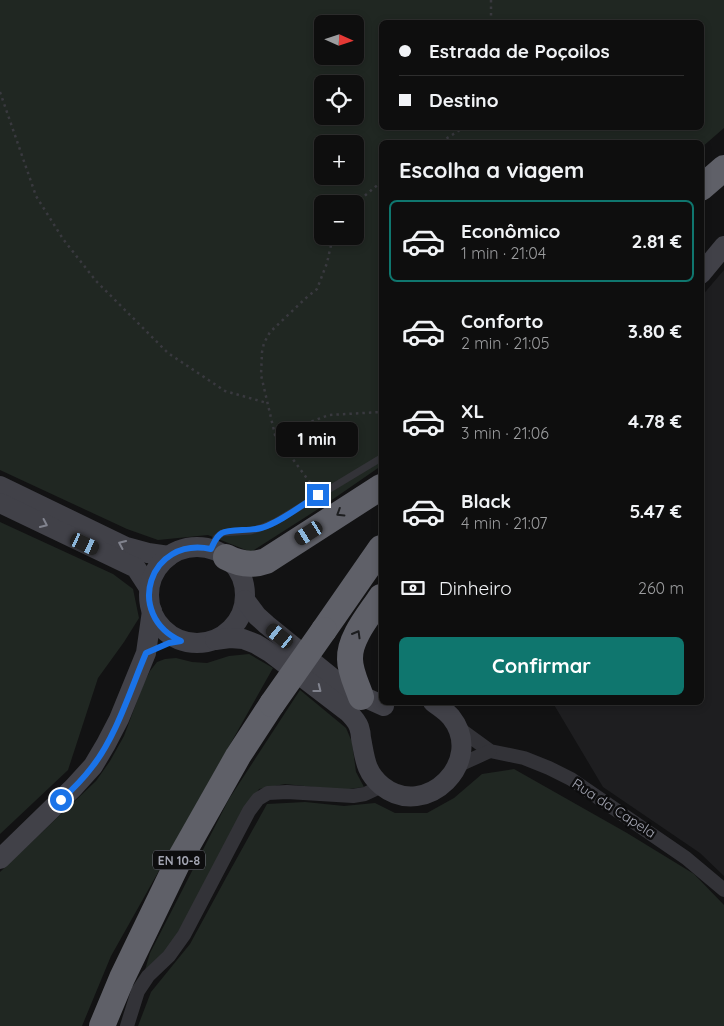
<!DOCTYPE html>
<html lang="pt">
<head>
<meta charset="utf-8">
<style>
  :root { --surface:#0e0e0e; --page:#171717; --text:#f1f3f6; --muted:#9b9c9e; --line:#2e2e2e; --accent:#0f766e }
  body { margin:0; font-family:Quicksand,sans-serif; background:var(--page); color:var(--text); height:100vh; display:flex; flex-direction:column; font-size:19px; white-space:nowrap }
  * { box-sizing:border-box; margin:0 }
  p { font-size:16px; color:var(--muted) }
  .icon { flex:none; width:28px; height:28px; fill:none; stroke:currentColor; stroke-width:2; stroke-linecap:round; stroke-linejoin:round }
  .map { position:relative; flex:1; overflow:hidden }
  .side { position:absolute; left:379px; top:140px; width:325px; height:565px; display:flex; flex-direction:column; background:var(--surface); border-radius:8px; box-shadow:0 2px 8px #0003,0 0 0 1px var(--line) }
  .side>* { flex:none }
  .hud { position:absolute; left:379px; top:20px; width:325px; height:110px; border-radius:8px; box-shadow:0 2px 8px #0003,0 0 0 1px var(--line); display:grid; align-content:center; height:110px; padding:0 20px; background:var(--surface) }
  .needle { width:32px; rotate:93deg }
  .fabs { position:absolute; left:314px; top:15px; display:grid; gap:10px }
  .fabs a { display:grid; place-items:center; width:50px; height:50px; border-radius:8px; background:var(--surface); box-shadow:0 2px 8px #0003,0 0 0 1px var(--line); font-size:25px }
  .end { position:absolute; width:22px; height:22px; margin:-11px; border:6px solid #1a73e8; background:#fff; box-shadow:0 0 0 2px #fff }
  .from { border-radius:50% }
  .bubble { position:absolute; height:35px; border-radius:8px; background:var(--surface); box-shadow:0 2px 8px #0003,0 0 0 1px var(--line); font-size:16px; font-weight:700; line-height:35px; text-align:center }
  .car { position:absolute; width:15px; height:30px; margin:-15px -8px; border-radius:6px; box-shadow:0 0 4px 1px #0007; background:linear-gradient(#222 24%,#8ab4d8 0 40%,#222 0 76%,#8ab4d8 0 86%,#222 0) }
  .hud b { display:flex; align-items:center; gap:18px; height:48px; font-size:19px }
  .hud b+b { border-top:1px solid var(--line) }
  .hud i { width:12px; height:12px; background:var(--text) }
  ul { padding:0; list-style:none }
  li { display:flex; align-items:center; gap:15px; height:82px; margin:0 10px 8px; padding:0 10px; border:2px solid transparent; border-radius:8px }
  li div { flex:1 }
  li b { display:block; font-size:19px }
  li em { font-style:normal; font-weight:700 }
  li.selected { border-color:var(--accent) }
  li>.icon { width:45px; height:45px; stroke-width:1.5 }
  h2 { padding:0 20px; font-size:22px; line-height:60px }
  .pay { display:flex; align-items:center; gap:12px; height:55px; padding:0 20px; font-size:19px }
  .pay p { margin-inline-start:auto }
  .action { display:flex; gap:10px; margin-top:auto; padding:10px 20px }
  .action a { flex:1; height:58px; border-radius:8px; background:var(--accent); color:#fff; font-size:20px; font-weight:700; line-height:58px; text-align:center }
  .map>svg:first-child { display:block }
  .built { fill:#1e1e20 }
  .green { fill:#202722; fill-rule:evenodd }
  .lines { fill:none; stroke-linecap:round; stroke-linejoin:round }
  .path { stroke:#39393f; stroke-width:2.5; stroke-dasharray:2.5 4; stroke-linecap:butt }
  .lane { stroke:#333338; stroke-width:7 }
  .street { stroke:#333338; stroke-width:14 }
  .secondary { stroke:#414148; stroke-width:20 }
  .highway { stroke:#5f6068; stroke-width:26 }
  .highway-bridge { stroke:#5f6068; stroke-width:26 }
  .oneway { stroke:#1d1e20 }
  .oneway2 { stroke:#81838e }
  .route { stroke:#1a73e8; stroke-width:6 }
  .labels { text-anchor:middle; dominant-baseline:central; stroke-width:5; stroke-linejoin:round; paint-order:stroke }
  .shield { fill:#0d0d0e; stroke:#777882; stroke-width:1 }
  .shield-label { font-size:12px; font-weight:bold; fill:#a4a6b3 }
  .street-label { font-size:14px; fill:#a4a6b3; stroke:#0d0d0e }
</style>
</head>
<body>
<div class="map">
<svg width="724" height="1026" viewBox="0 0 724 1026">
  <rect width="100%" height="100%" fill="#121213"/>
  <path class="built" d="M 724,270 L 724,876 L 700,853 L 603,787 L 553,703 L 701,702 L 701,297 Z"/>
  <g class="green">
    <path d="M 0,0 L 724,0 L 724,128 L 701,148 L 701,142 L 381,142 L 381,466 L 326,504 L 251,552 L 208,535 L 158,540 L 127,529 L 0,470 ZM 381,22 L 701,22 L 701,128 L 381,128 ZM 322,24 L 355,24 L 355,56 L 322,56 ZM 322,84 L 355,84 L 355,116 L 322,116 ZM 322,144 L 355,144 L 355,176 L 322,176 ZM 322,204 L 355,204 L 355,236 L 322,236 Z"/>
    <path d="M 0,522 L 113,574 L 133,589 L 139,618 L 124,642 L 98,678 L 68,770 L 0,834 Z"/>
    <path d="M 249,654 L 273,668 L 111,956 L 82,1026 L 0,1026 L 0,872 L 96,781 L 110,761 L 124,736 L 143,685 L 150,671 L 157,662 L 165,659 L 176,658 L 192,662 L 207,663 L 229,656 Z"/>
    <path d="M 300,690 L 346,728 L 352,742 L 356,772 L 364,787 L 342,790 L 285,784 L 259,789 L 170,946 L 145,970 L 150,953 L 229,799 Z"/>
    <path d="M 514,769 L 627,833 L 694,874 L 724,905 L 724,1026 L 138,1026 L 151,992 L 190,944 L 227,876 L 267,804 L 305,802 L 344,806 L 375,803 L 395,813 L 427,813 L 454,798 L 482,774 Z"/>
  </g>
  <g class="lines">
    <g class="path">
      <path d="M 491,22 L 491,0"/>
      <path d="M 0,92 L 36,196 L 63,239 L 96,281 L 168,353 L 225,391 L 267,403"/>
      <path d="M 441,142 L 463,128"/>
      <path d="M 355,204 L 381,182"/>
      <path d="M 275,435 L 329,415 L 381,412"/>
      <path d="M 314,488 L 275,435 L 261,375 L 262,352 L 264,343 L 270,332 L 306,298 L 317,289 L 327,263 L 333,236"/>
    </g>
    <path class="lane" d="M 211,549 L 216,538 L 222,533 L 251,531 L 263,527 L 275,522 L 381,458"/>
    <g class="street">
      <path d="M 457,727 L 490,751 L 524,758 L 549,768 L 571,779 L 686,858 L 724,890"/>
      <path d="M 457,766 L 490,751"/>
      <path d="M 127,1026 L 138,991 L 148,976 L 169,956 L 184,935 L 249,811 L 258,799 L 268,793 L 287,792 L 353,796 L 365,794 L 382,786"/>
    </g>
    <g class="secondary">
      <path d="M 701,274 L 724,246"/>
      <path d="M 0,486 L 126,547 L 148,553 L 169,556"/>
      <path d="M 0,503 L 136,568 L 149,588"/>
      <circle cx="197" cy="595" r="48"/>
      <path d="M 245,600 L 257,616 L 267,625 L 346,689 L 384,706"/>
      <path d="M 215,640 L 230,638 L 243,639 L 256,644 L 271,653 L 348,712 C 352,716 357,721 359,727 C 360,730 361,735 361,738 C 365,758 365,772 382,786 C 426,821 486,761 451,717 C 446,711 439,707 433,702"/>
      <path d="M 0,859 L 73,788 L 93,766 L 106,744 L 119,719 L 146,653 L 152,611"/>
    </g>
    <g class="highway">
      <path d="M 701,188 L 724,168"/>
      <path d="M 226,557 C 239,564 252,566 266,561 L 381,487"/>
      <path d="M 324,630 L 381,548"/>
      <path d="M 361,697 C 357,685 350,672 350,659 C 349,638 370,614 381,597"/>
      <path d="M 102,1026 L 122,978 L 178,862 L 238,756 L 272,704"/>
    </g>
    <path class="highway-bridge" d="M 272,704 L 324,630"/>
  </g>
  <defs><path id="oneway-chevron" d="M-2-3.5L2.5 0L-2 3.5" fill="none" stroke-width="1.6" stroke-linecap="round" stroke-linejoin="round" transform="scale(1.25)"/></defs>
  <g class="oneway">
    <use href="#oneway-chevron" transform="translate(340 513) rotate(148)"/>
    <use href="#oneway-chevron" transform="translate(357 634) rotate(-60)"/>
  </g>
  <g class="oneway2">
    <use href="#oneway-chevron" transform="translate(44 524) rotate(25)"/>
    <use href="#oneway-chevron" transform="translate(122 544) rotate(-156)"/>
    <use href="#oneway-chevron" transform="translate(318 689) rotate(38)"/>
  </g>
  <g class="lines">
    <path class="route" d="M 61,800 C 72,790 83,779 92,767 C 116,737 131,688 146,653 L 169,643 L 181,641 C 124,615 149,536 211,549 C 214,543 216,536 222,533 C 229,529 250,531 261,528 C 279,523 302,505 318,495"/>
  </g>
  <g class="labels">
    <rect class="shield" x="153" y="850.5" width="52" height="19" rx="4"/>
    <g class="shield-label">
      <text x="179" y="860">EN 10-8</text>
    </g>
    <g class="street-label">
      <text transform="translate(614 808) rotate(33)">Rua da Capela</text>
    </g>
  </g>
</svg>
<div class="fabs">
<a><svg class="needle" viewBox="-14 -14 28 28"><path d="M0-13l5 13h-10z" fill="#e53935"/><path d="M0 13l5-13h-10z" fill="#9b9c9e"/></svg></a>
<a><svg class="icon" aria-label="locate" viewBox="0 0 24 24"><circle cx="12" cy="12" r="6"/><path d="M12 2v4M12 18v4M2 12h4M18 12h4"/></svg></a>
<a>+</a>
<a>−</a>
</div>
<i class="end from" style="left:61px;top:800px"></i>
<i class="end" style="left:318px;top:495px"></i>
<div class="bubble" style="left:276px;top:422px;width:82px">1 min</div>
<i class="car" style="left:309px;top:533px;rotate:237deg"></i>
<i class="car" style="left:85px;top:544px;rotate:115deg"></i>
<i class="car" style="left:280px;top:636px;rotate:309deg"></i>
<div class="hud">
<b><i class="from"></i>Estrada de Poçoilos</b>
<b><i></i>Destino</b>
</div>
<section class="side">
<h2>Escolha a viagem</h2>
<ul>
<li class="selected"><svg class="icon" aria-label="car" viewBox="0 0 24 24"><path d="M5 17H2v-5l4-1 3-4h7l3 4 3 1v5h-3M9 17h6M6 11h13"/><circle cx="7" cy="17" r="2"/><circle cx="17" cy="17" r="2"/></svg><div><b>Econômico</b><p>1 min · 21:04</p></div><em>2.81 €</em></li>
<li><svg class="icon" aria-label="car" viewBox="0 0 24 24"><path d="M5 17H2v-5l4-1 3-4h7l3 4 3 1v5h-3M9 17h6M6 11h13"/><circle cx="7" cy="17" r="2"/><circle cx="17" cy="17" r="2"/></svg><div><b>Conforto</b><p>2 min · 21:05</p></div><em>3.80 €</em></li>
<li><svg class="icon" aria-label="car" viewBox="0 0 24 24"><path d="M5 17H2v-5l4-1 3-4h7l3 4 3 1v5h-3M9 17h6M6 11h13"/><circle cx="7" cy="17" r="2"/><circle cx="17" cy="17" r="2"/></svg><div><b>XL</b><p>3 min · 21:06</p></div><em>4.78 €</em></li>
<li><svg class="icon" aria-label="car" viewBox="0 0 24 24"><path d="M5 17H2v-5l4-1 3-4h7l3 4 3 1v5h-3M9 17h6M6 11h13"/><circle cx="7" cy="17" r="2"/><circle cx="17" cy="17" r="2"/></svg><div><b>Black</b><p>4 min · 21:07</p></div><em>5.47 €</em></li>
</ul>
<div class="pay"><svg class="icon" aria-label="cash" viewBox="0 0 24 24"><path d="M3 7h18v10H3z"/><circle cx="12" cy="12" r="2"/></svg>Dinheiro<p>260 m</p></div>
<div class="action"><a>Confirmar</a></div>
</section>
</div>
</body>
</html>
